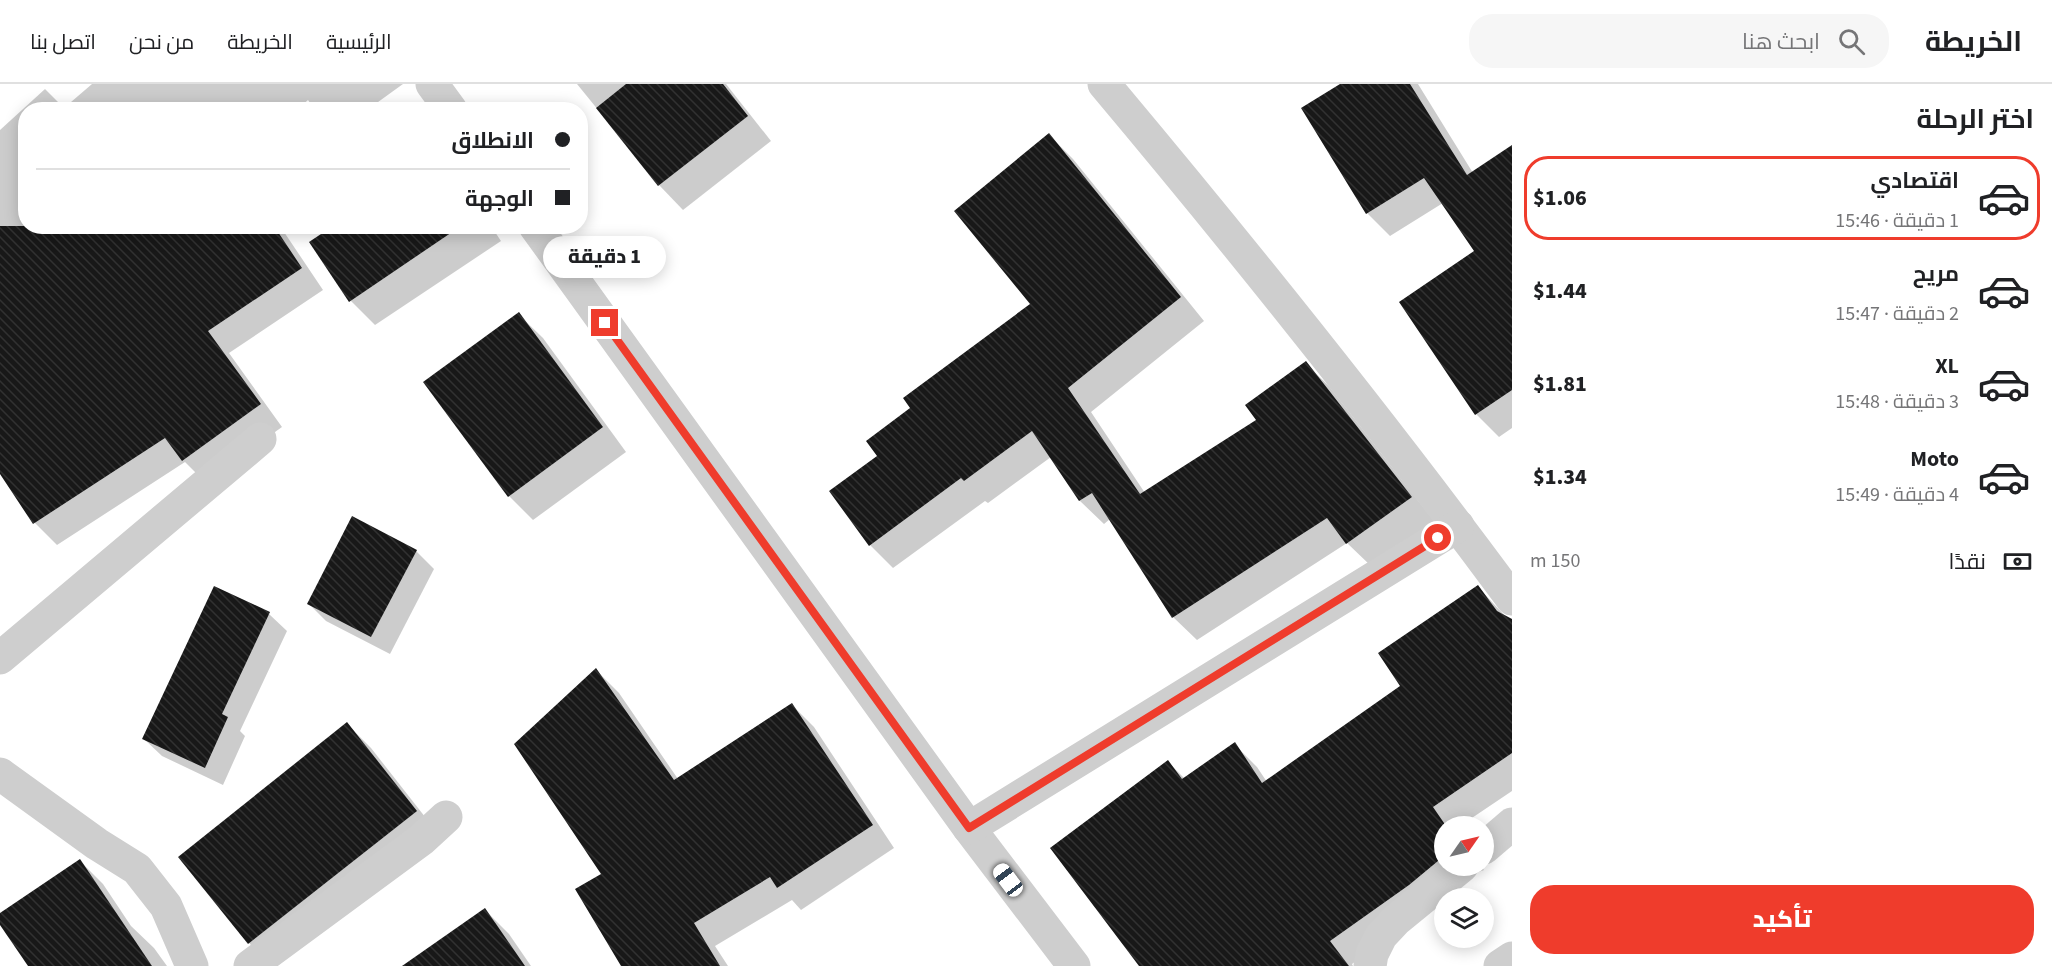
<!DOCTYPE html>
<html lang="ar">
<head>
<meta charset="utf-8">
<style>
  :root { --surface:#fff; --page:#f6f6f6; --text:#202124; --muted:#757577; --line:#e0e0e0; --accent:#ef3c2c }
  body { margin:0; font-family:"Source Sans 3",Cairo,sans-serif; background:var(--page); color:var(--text); direction:rtl; height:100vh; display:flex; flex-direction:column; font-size:22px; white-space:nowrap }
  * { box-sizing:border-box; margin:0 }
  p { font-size:20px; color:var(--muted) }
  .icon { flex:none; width:33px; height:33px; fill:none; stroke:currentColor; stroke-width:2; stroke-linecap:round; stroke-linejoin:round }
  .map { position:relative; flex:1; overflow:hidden; direction:ltr }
  .side { display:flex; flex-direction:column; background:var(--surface); width:540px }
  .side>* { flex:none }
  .hud { position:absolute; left:18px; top:18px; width:570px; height:132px; border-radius:24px; box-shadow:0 3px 15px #0003; direction:rtl; display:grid; align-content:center; height:132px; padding:0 18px; background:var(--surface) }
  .needle { width:39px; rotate:56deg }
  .tools { position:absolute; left:1434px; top:732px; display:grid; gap:12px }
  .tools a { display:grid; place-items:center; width:60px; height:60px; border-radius:50%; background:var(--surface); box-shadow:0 3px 15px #0003; font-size:30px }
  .end { position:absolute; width:27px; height:27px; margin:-14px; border:8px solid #ef3c2c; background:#fff; box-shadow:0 0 0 3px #fff }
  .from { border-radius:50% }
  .bubble { position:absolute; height:42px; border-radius:21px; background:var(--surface); box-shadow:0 3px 15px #0003; font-size:20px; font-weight:800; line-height:42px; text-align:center; direction:rtl }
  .car { position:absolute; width:18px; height:36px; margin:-18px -9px; border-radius:8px; box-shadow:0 0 4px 2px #0007; background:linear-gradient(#fff 24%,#345 0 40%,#fff 0 76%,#345 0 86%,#fff 0) }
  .hud b { display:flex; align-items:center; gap:21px; height:57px; font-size:22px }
  .hud b+b { border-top:2px solid var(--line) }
  .hud i { width:15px; height:15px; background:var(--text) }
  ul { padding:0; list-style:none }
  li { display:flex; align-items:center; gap:18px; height:84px; margin:0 12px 9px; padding:0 6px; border:3px solid transparent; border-radius:24px }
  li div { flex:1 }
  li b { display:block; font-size:22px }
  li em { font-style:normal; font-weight:800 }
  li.selected { border-color:var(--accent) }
  li>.icon { width:54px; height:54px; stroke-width:1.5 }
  h2 { padding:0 18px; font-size:27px; line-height:72px }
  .pay { display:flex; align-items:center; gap:15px; height:66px; padding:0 18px; font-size:22px }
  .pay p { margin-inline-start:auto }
  .cta { display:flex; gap:12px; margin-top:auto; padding:12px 18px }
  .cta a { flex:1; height:69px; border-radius:24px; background:var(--accent); color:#fff; font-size:24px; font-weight:800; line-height:69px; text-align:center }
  header { display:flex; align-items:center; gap:36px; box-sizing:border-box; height:84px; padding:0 30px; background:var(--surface); border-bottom:2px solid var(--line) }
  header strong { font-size:28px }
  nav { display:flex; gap:33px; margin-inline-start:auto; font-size:21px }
  .search { width:420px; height:54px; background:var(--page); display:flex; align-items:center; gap:15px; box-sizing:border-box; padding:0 21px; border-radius:24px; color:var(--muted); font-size:22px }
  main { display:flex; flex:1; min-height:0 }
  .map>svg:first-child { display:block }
  .shadow { fill:#0003 }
  .building { fill:url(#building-back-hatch) }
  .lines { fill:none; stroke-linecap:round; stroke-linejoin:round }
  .minor { stroke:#cecece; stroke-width:33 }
  .route { stroke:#ef3c2c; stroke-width:8 }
</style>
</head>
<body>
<header>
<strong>الخريطة</strong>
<div class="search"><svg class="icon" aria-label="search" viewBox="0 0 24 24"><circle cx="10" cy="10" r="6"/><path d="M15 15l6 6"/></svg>ابحث هنا</div>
<nav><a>الرئيسية</a><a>الخريطة</a><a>من نحن</a><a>اتصل بنا</a></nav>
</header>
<main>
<section class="side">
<h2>اختر الرحلة</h2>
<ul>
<li class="selected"><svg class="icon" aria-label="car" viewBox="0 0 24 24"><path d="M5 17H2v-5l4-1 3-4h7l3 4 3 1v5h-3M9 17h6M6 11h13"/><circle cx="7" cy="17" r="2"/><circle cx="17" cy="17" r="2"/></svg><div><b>اقتصادي</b><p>1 دقيقة · 15:46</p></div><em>$1.06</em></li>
<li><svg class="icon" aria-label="car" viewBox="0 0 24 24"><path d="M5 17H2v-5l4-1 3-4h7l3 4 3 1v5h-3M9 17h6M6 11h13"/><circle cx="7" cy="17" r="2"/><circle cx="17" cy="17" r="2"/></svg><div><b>مريح</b><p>2 دقيقة · 15:47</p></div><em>$1.44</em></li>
<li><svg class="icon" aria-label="car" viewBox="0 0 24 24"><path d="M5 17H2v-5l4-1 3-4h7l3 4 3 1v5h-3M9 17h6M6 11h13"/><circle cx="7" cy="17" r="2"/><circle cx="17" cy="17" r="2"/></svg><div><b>XL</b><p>3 دقيقة · 15:48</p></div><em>$1.81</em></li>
<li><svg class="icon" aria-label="car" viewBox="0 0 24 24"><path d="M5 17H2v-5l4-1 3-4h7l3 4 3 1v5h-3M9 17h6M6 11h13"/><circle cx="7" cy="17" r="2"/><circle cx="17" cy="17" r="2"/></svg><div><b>Moto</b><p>4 دقيقة · 15:49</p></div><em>$1.34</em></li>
</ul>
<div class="pay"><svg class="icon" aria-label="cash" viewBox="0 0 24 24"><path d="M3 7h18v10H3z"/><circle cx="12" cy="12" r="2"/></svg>نقدًا<p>150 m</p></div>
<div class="cta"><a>تأكيد</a></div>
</section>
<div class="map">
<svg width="1512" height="882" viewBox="0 0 1512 882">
  <defs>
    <pattern id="building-back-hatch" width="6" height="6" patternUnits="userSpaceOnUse" patternTransform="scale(1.5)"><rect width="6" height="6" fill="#181818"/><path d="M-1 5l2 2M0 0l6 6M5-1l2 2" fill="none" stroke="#313131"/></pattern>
  </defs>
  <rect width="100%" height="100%" fill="#fff"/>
  <g class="shadow">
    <path d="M 92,0 L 403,0 L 367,26 L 315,26 L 308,16 L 297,26 L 26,26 L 26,142 L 280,142 L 323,206 L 229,269 L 282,343 L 205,398 L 185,378 L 57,461 L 35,439 L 0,387 L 0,46 L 45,5 L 64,24 Z"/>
    <path d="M 577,0 L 726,0 L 771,57 L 683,126 L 659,101 Z"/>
    <path d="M 1343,0 L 1418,0 L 1473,89 L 1512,62 L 1512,344 L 1499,353 L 1476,330 L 1476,168 L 1443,119 L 1390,152 L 1367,129 Z"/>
    <path d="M 1049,51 L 1073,75 L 1204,237 L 1091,328 L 1145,409 L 1258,337 L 1305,279 L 1329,302 L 1434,437 L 1371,482 L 1347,459 L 1197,556 L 1173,533 L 1110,435 L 1104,440 L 1080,417 L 1051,373 L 988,419 L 985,417 L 893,484 L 870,461 L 879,372 L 913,325 L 1032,220 Z"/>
    <path d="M 336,142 L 491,142 L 501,157 L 375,241 L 351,217 L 311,159 Z"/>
    <path d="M 518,230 L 543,254 L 626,368 L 533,436 L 509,412 Z"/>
    <path d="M 416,467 L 434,485 L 390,570 L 326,537 L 308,519 Z"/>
    <path d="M 1478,503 L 1507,534 L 1512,535 L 1512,707 L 1460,742 L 1444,742 L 1444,782 L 1480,782 L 1484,786 L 1473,790 L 1432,823 L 1352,880 L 1353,882 L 1141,882 L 1168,678 L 1185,695 L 1234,660 L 1257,683 L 1267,698 L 1402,603 Z"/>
    <path d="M 269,530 L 287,547 L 240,647 L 245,652 L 223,701 L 162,672 L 144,655 Z"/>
    <path d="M 596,586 L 619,609 L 678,695 L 792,621 L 814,643 L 894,764 L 801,826 L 792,816 L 715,862 L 728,882 L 623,882 L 603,790 Z"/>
    <path d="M 347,640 L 371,664 L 440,752 L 271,882 L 249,859 L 180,773 Z"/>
    <path d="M 80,777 L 103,800 L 131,842 L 154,864 L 167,882 L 30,882 L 0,838 L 0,831 Z"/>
    <path d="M 485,826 L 509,850 L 531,882 L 404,882 Z"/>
  </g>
  <g class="building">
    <path d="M 626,0 L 723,0 L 748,32 L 658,102 L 596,24 Z"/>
    <path d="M 1340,0 L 1410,0 L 1467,91 L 1512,61 L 1512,306 L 1475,331 L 1399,218 L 1474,167 L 1424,94 L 1366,130 L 1301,24 Z"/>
    <path d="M 1049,49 L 1181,213 L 1068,304 L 1140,410 L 1256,336 L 1245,321 L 1306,277 L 1412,413 L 1346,460 L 1327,434 L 1172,534 L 1092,409 L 1079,417 L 1032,347 L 964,397 L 961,394 L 869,462 L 829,407 L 877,372 L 866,357 L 910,324 L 903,314 L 1030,220 L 954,127 Z"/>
    <path d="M 0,142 L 274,142 L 302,184 L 208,247 L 261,320 L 182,377 L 165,354 L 33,440 L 0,390 Z"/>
    <path d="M 333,142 L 461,142 L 349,218 L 309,158 Z"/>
    <path d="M 519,228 L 603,343 L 508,413 L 423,298 Z"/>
    <path d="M 352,432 L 417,466 L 371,553 L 307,520 Z"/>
    <path d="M 1478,501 L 1497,527 L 1512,535 L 1512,669 L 1433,723 L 1444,739 L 1444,772 L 1409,801 L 1330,857 L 1349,882 L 1139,882 L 1050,764 L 1168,676 L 1182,695 L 1235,658 L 1262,699 L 1400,602 L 1378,569 Z"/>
    <path d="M 214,502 L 270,528 L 222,630 L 228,633 L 205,684 L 142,655 Z"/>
    <path d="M 596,584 L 674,696 L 792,619 L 873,741 L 777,804 L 770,793 L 694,839 L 720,882 L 621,882 L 575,805 L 601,790 L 514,660 Z"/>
    <path d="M 347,638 L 417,727 L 248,860 L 178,773 Z"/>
    <path d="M 80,775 L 113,824 L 152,882 L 28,882 L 0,841 L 0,829 Z"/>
    <path d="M 485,824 L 525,882 L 402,882 Z"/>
  </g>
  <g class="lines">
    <g class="minor">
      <path d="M 432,0 L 451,26"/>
      <path d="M 1104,0 C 1245,168 1382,339 1512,515"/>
      <path d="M 535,142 L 969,744 L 1074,882"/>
      <path d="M 0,574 L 260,355"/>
      <path d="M 0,690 L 97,760 L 137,785 L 166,822 L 192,882"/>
      <path d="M 969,744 L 1458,442"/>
      <path d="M 1484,764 L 1512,740"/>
      <path d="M 250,882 L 421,756 L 446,733"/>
      <path d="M 1370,882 L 1372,870 L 1381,852 L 1396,836 L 1462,782"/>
      <path d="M 1500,882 L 1512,874"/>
    </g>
  </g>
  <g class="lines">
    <path class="route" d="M 605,239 L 969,744 L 1438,454"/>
  </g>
</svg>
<div class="tools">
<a><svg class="needle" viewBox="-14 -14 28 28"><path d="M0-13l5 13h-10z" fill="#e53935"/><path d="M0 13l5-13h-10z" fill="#757577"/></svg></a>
<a><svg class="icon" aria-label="layers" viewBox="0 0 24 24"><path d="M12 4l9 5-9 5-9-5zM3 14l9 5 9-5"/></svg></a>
</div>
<i class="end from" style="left:1438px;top:454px"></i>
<i class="end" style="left:605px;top:239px"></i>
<div class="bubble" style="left:543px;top:152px;width:123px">1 دقيقة</div>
<i class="car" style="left:1008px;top:796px;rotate:323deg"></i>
<div class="hud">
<b><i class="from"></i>الانطلاق</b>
<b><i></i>الوجهة</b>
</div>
</div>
</main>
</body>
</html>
